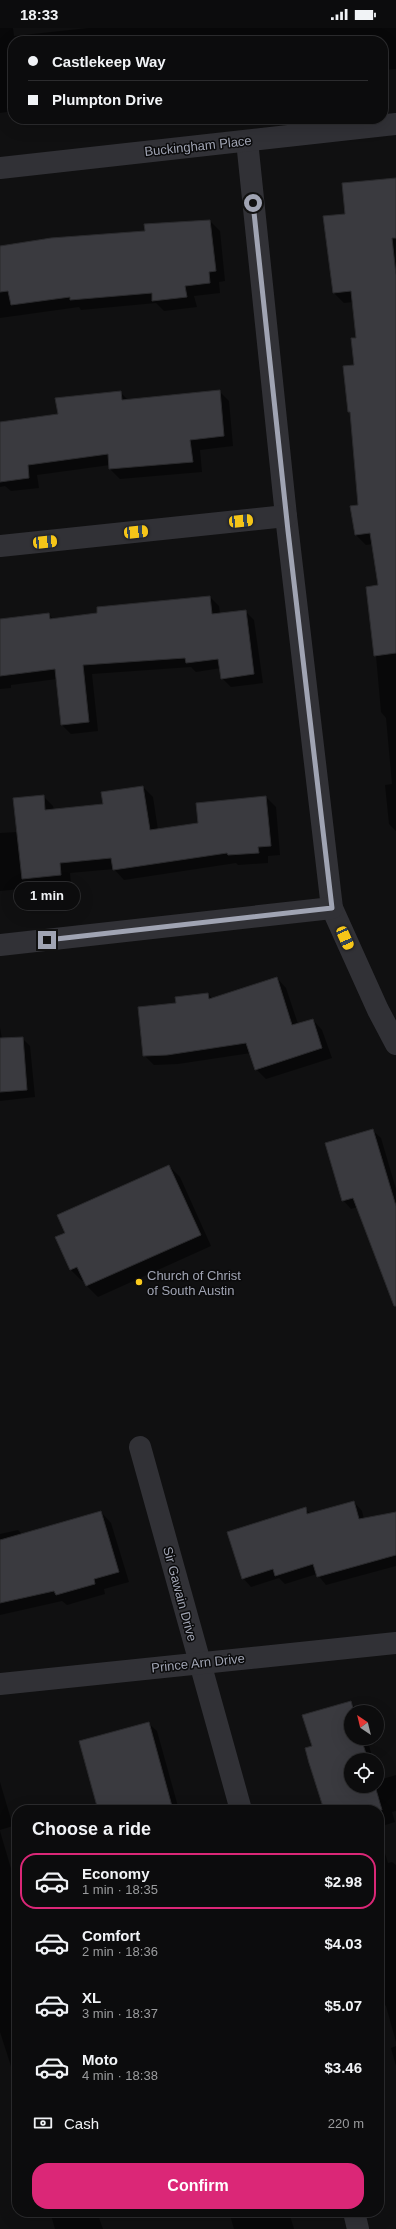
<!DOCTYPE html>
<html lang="en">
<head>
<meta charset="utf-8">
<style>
  :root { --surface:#0c0c0d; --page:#151516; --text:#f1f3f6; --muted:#9a9b9d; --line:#2c2c2e; --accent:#db2777 }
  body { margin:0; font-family:Arial,sans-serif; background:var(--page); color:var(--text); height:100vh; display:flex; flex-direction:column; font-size:15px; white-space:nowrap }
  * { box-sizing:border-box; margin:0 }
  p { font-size:13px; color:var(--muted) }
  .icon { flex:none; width:22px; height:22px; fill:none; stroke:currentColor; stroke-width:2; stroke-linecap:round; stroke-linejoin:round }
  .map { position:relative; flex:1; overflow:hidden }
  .sheet { position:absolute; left:12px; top:1777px; width:372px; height:412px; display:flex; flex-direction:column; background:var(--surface); border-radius:16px; box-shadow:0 4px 16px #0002,0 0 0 1px var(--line) }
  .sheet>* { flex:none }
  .guide { position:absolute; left:8px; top:8px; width:380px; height:88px; border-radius:16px; box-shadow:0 4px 16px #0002,0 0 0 1px var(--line); display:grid; align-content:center; height:88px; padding:0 20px; background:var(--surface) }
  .needle { width:26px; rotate:325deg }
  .tools { position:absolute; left:344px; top:1677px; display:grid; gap:8px }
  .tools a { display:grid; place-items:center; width:40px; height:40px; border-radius:50%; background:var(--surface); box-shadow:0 4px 16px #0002,0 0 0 1px var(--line); font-size:20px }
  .end { position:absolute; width:18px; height:18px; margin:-9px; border:5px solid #a0a4b3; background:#111; box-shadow:0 0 0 2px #111 }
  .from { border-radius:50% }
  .bubble { position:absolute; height:28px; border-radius:14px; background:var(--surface); box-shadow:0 4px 16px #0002,0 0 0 1px var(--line); font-size:13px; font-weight:800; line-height:28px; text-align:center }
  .car { position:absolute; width:12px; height:24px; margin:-12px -6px; border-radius:5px; box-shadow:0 0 3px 1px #0007; background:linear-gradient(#f5c518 24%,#345 0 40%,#f5c518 0 76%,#345 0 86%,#f5c518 0) }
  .guide b { display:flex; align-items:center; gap:14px; height:38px; font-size:15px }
  .guide b+b { border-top:1px solid var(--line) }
  .guide i { width:10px; height:10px; background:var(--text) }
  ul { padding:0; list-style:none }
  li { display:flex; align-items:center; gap:12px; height:56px; margin:0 8px 6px; padding:0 12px; border:2px solid transparent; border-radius:16px }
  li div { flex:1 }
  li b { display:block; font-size:15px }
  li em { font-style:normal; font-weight:800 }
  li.selected { border-color:var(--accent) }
  li>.icon { width:36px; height:36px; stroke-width:1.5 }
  h2 { padding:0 20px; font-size:18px; line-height:48px }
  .pay { display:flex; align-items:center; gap:10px; height:44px; padding:0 20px; font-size:15px }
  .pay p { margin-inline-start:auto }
  .button { display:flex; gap:8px; margin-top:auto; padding:8px 20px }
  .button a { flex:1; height:46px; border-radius:16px; background:var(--accent); color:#fff; font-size:16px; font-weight:800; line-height:46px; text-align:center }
  .status { display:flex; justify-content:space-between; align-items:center; height:28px; padding:0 20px; background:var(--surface); direction:ltr }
  .status svg { height:11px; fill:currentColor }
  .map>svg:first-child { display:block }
  .shadow { fill:#0007 }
  .building { fill:#3a3a3f; stroke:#2a2a2d }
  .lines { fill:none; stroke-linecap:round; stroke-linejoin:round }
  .minor { stroke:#313136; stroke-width:22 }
  .route { stroke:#a0a4b3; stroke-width:5 }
  .poi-dot { fill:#fbcb1e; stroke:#0b0b0c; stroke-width:1.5 }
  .labels { text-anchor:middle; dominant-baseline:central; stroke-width:3; stroke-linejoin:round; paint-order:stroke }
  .street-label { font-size:13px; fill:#a0a4b3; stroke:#0b0b0c }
  .poi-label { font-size:13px; fill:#a0a4b3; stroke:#0b0b0c; text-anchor:start }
</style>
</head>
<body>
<div class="status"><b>18:33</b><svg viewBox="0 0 49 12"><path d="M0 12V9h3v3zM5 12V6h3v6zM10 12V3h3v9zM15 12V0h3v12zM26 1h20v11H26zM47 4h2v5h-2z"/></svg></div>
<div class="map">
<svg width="396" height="2201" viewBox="0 0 396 2201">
  <rect width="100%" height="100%" fill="#101011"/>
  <g class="shadow">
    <path d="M 0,0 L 13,0 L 14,8 L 88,0 L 396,0 L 396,41 L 383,42 L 383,13 L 13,13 L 13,83 L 0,85 Z"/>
    <path d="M 396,151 L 396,803 L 389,796 L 385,757 L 392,756 L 386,690 L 381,684 L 376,628 L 379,558 L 373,516 L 366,517 L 356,507 L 359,478 L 351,386 L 349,384 L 357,311 L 353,274 L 344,275 L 334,265 L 346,187 Z"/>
    <path d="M 210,193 L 220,203 L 225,253 L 219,254 L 220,265 L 194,268 L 197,279 L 164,283 L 156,275 L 81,282 L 79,279 L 0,290 L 0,219 L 146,204 Z"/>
    <path d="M 219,363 L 229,373 L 233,418 L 200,422 L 202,444 L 120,451 L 110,441 L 110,437 L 37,447 L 39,460 L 11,463 L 5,458 L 0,459 L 0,395 L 59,387 L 121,365 L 128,372 Z"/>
    <path d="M 210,569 L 219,578 L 220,586 L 245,583 L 254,592 L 263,655 L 231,659 L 222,650 L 221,640 L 196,644 L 191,639 L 92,646 L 98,703 L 71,706 L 62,697 L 57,651 L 11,657 L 11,660 L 0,661 L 0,595 L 49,586 L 54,592 Z"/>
    <path d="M 143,759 L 153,769 L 158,802 L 199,796 L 266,769 L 276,779 L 280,827 L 268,828 L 268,835 L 238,837 L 236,835 L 124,852 L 114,841 L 70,845 L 71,856 L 0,863 L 0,805 L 17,804 L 43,768 L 53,778 L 54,782 L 104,777 Z"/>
    <path d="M 277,950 L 286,960 L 298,996 L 313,992 L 322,1002 L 332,1030 L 266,1051 L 256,1041 L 251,1025 L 178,1036 L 154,1037 L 144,1027 L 177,976 L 208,966 L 213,971 Z"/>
    <path d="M 0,999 L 2,1011 L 22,1010 L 30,1018 L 35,1069 L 0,1073 Z"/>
    <path d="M 372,1102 L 381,1110 L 396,1161 L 396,1270 L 357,1179 L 351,1181 L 343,1172 Z"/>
    <path d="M 169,1138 L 180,1149 L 211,1218 L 98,1269 L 87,1258 L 84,1252 L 82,1253 L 71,1242 L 57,1210 L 66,1206 Z"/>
    <path d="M 354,1474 L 362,1483 L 364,1491 L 396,1485 L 396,1538 L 326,1557 L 317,1546 L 285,1556 L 279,1550 L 251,1559 L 243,1550 L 305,1481 L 311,1486 Z"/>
    <path d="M 101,1484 L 111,1495 L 129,1554 L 104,1561 L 105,1566 L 67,1577 L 62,1573 L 0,1587 L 0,1506 L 18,1502 L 23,1507 Z"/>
    <path d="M 350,1674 L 359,1684 L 351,1684 L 351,1710 L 367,1710 L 373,1732 L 351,1732 L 351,1758 L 377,1758 L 377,1745 L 379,1752 L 396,1747 L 396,1783 L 392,1784 L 395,1794 L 379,1799 L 379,1782 L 324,1782 L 313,1719 Z"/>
    <path d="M 148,1695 L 157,1703 L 179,1782 L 99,1782 Z"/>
    <path d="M 0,1754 L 13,1798 L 0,1802 Z"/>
    <path d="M 0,1803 L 17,1861 L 17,2057 L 0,2004 Z"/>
    <path d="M 379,1806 L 388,1835 L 392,1834 L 396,1837 L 396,2014 L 386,1978 L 379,1972 Z"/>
    <path d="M 396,2018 L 396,2038 L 391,2020 Z"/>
    <path d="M 50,2184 L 97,2184 L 103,2201 L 55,2201 Z"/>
    <path d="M 229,2184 L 289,2184 L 294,2201 L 234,2201 Z"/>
  </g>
  <g class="building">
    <path d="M 396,150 L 396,210 L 392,210 L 396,247 L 396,625 L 374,628 L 366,559 L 378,557 L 370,505 L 355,507 L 350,478 L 358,477 L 350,384 L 348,384 L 343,338 L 354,337 L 351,310 L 356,310 L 351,263 L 333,265 L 323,188 L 345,186 L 342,155 Z"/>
    <path d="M 210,192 L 216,243 L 209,244 L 210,255 L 185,258 L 187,269 L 152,273 L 152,265 L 70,272 L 70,269 L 11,277 L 8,263 L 0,264 L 0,218 L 51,210 L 145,203 L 144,196 Z"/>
    <path d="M 220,362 L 224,408 L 190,412 L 193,434 L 109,441 L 108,426 L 28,437 L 29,450 L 0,454 L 0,394 L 58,386 L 55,370 L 121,363 L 122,372 Z"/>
    <path d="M 210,568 L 212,586 L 246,582 L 254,646 L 221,651 L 218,631 L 186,635 L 185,630 L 83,637 L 89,694 L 61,697 L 55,641 L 0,648 L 0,591 L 49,585 L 50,591 L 97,585 L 97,579 Z"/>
    <path d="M 143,758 L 150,802 L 198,795 L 196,775 L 266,768 L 271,818 L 258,819 L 259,825 L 228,827 L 227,825 L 113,842 L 111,830 L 60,835 L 61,847 L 22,851 L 13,770 L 44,767 L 45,782 L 103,776 L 101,764 Z"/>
    <path d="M 277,949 L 292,997 L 313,991 L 322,1020 L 255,1042 L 246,1015 L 167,1027 L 143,1028 L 138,979 L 176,975 L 175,969 L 208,965 L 209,971 Z"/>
    <path d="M 23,1009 L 27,1062 L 0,1064 L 0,1010 Z"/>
    <path d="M 373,1101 L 396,1178 L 396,1278 L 394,1278 L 353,1170 L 342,1173 L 325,1115 Z"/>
    <path d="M 169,1137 L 201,1207 L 86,1258 L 77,1239 L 70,1242 L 55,1209 L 65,1205 L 57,1187 Z"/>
    <path d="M 354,1473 L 359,1491 L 396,1484 L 396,1527 L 317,1549 L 313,1536 L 275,1548 L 273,1541 L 242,1551 L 227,1504 L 306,1479 L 307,1486 Z"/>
    <path d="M 101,1483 L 119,1544 L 94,1551 L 95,1556 L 56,1567 L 54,1563 L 0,1575 L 0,1512 Z"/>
    <path d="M 351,1673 L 354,1684 L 351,1684 L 351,1710 L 361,1710 L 368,1732 L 351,1732 L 351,1758 L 375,1758 L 382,1782 L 324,1782 L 309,1735 L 305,1720 L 312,1718 L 302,1687 Z"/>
    <path d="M 149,1694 L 173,1782 L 98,1782 L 79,1713 Z"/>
  </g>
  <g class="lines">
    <g class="minor">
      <path d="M 247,113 L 286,488 L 332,880 L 378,982 L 396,1016"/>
      <path d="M 0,140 L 396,96"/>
      <path d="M 0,518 L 286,488"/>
      <path d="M 0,917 L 332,880"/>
      <path d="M 140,1419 L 241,1782"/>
      <path d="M 0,1656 L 396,1615"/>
      <path d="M 354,2184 L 358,2201"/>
    </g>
  </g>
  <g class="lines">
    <path class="route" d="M 47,912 L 332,880 L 288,503 L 253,175"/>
  </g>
  <circle class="poi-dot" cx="139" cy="1254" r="4"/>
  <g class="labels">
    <g class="street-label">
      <text transform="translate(198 118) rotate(-6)">Buckingham Place</text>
      <text transform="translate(180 1566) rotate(75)">Sir Gawain Drive</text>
      <text transform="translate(198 1635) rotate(-6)">Prince Arn Drive</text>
    </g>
    <g class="poi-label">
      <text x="147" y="1247">Church of Christ<tspan x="147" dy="15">of South Austin</tspan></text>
    </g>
  </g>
</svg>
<div class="tools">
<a><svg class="needle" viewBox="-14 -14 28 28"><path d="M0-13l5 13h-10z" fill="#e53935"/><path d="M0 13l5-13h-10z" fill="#9a9b9d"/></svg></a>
<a><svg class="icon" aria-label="locate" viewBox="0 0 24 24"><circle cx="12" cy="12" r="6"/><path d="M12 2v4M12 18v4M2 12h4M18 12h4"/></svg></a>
</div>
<i class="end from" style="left:253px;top:175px"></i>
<i class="end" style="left:47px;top:912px"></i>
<div class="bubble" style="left:14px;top:854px;width:66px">1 min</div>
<i class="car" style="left:241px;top:493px;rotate:84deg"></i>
<i class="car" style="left:136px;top:504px;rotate:84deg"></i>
<i class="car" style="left:45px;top:514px;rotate:84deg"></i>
<i class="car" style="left:345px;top:910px;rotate:156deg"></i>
<div class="guide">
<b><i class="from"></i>Castlekeep Way</b>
<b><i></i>Plumpton Drive</b>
</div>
<section class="sheet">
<h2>Choose a ride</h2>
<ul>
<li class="selected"><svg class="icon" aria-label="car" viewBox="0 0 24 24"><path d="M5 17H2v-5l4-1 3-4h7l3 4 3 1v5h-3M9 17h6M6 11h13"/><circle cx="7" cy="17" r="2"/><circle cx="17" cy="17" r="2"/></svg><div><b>Economy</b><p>1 min · 18:35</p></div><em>$2.98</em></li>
<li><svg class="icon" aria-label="car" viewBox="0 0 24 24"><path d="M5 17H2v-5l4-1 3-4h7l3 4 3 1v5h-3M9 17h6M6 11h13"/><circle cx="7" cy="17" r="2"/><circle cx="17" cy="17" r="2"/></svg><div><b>Comfort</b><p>2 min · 18:36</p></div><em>$4.03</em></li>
<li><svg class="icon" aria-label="car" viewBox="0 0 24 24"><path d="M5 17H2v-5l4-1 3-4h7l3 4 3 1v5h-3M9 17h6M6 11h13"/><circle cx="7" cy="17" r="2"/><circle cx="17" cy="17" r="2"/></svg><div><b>XL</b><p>3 min · 18:37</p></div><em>$5.07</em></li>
<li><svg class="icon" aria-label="car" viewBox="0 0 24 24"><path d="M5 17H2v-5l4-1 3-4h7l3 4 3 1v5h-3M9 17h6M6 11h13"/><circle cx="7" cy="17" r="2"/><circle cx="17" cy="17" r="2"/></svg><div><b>Moto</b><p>4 min · 18:38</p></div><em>$3.46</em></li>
</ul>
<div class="pay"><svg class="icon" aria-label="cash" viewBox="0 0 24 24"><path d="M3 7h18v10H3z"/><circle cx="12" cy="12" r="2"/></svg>Cash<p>220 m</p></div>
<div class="button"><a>Confirm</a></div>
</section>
</div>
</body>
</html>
